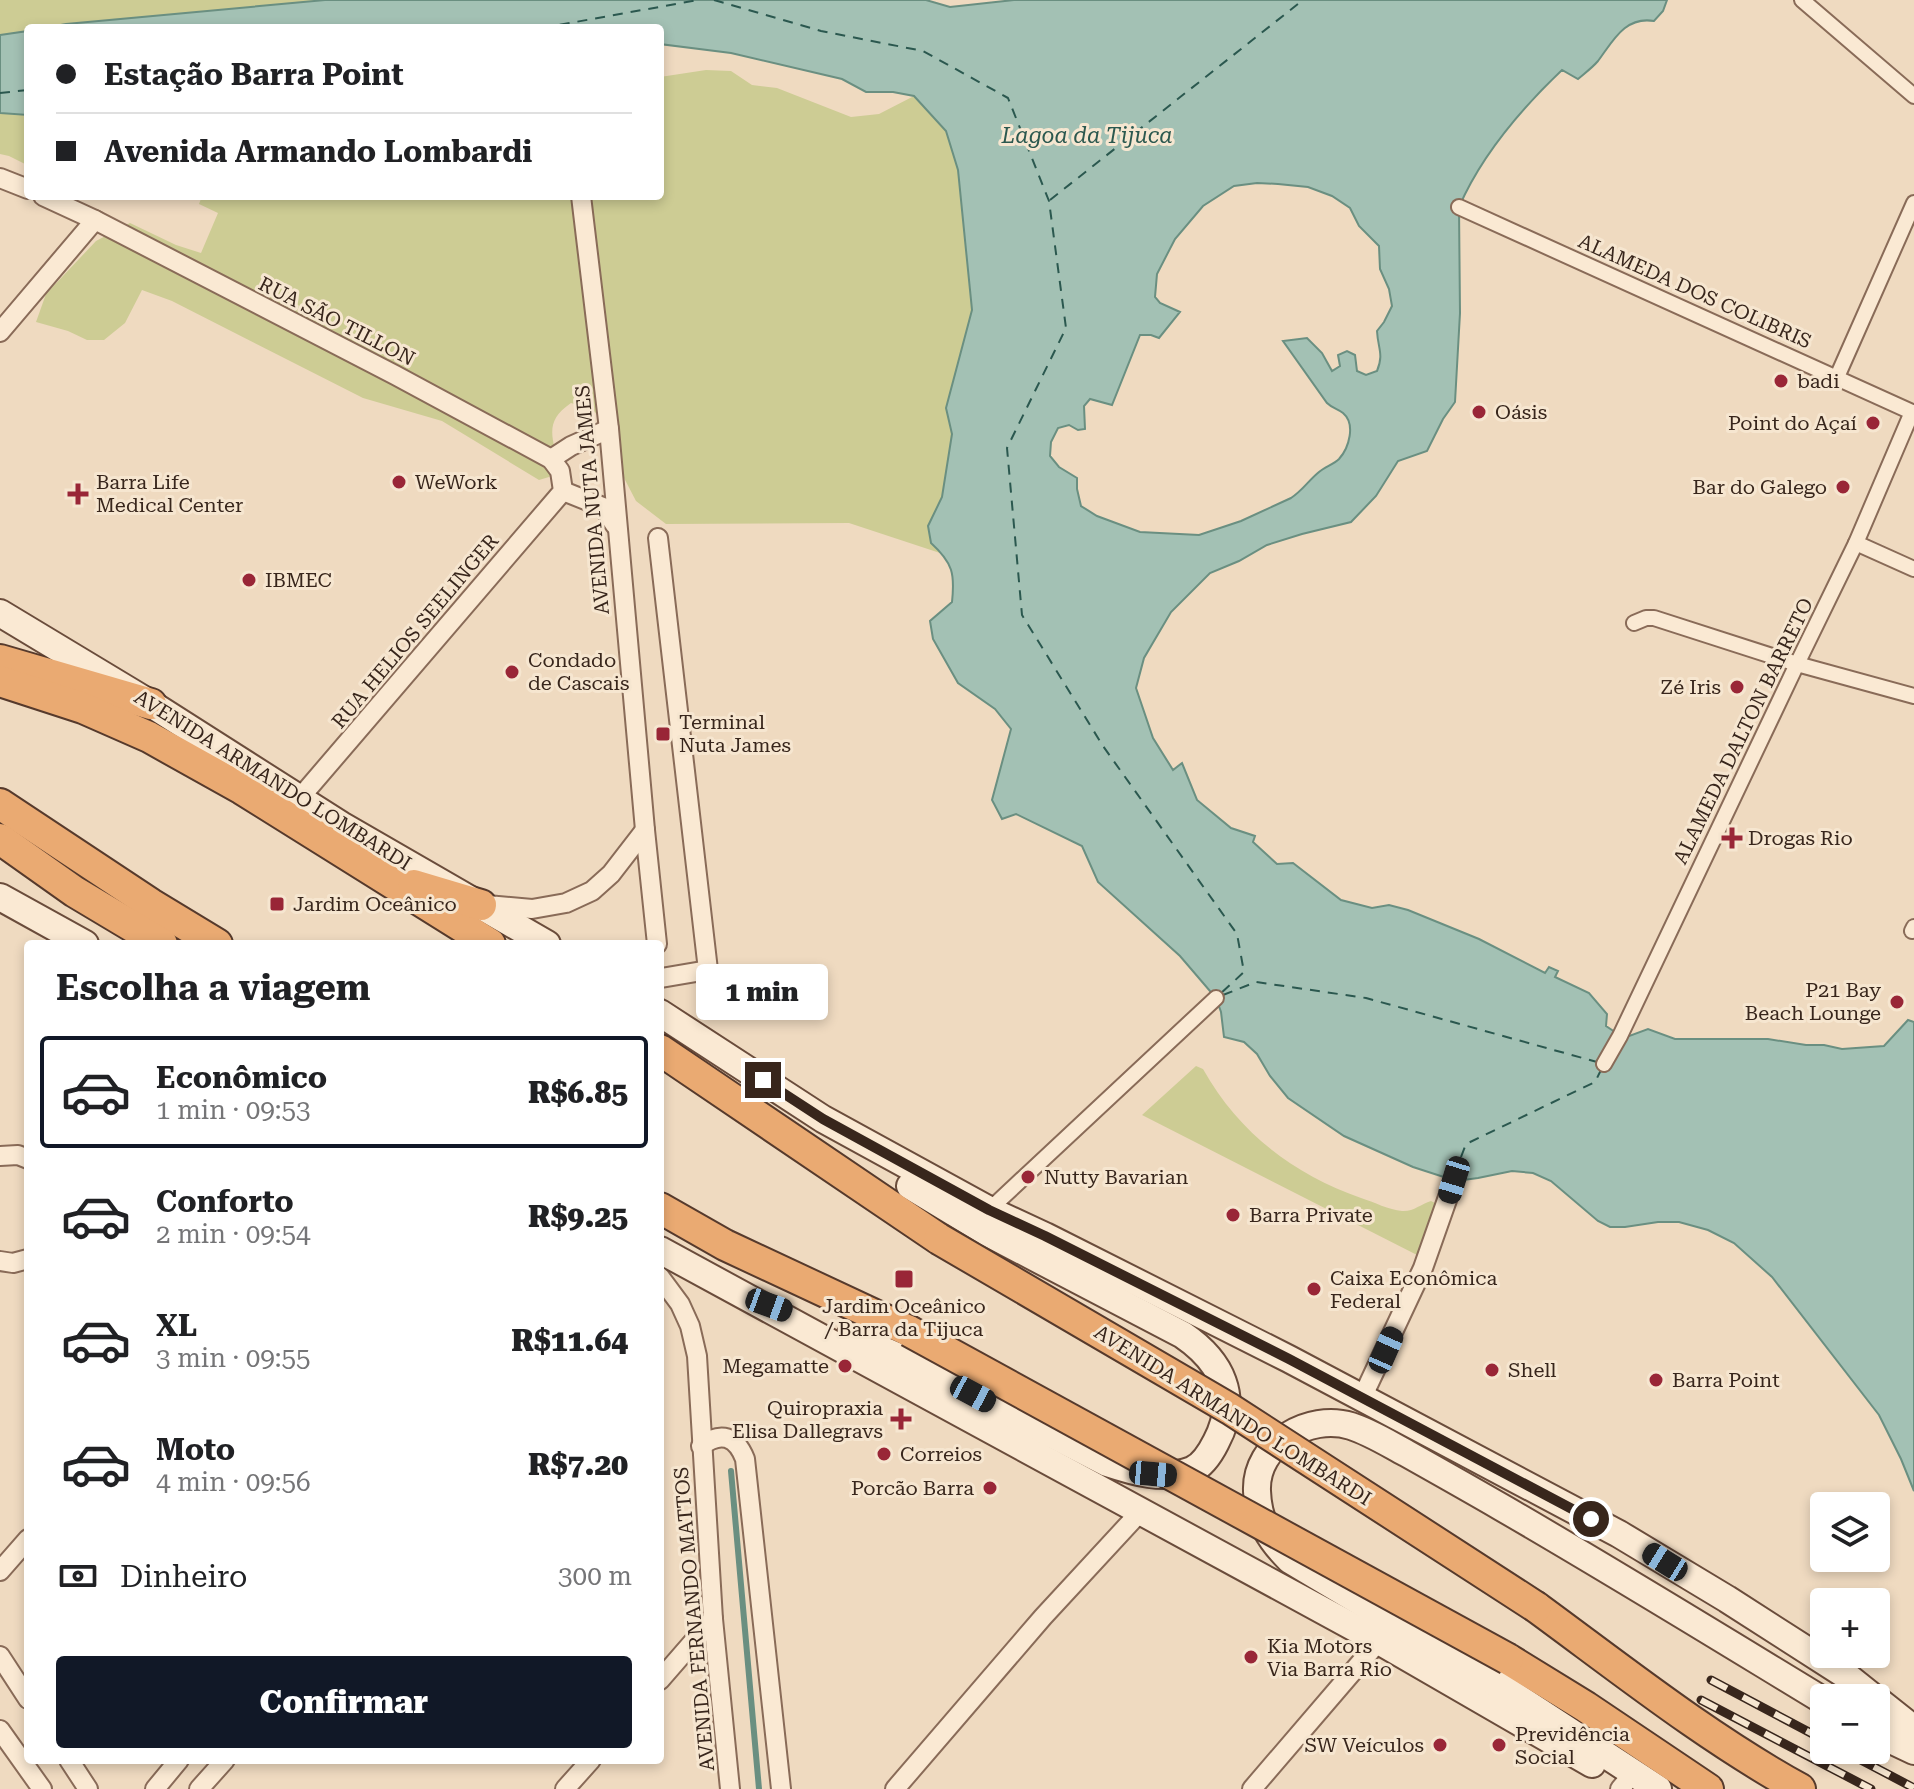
<!DOCTYPE html>
<html lang="pt">
<head>
<meta charset="utf-8">
<style>
  :root { --surface:#fff; --page:#f6f6f6; --text:#202124; --muted:#757577; --line:#e0e0e0; --accent:#111827 }
  body { margin:0; font-family:"Roboto Serif",serif; background:var(--page); color:var(--text); height:100vh; display:flex; flex-direction:column; font-size:30px; white-space:nowrap }
  * { box-sizing:border-box; margin:0 }
  p { font-size:26px; color:var(--muted) }
  .icon { flex:none; width:44px; height:44px; fill:none; stroke:currentColor; stroke-width:2; stroke-linecap:round; stroke-linejoin:round }
  .map { position:relative; flex:1; overflow:hidden }
  .details { position:absolute; left:24px; top:940px; width:640px; height:824px; display:flex; flex-direction:column; background:var(--surface); border-radius:8px; box-shadow:0 4px 12px #0003 }
  .details>* { flex:none }
  .banner { position:absolute; left:24px; top:24px; width:640px; height:176px; border-radius:8px; box-shadow:0 4px 12px #0003; display:grid; align-content:center; height:176px; padding:0 32px; background:var(--surface) }
  .fabs { position:absolute; left:1810px; top:1492px; display:grid; gap:16px }
  .fabs a { display:grid; place-items:center; width:80px; height:80px; border-radius:8px; background:var(--surface); box-shadow:0 4px 12px #0003; font-size:40px }
  .end { position:absolute; width:36px; height:36px; margin:-18px; border:10px solid #38261c; background:#fff; box-shadow:0 0 0 4px #fff }
  .from { border-radius:50% }
  .bubble { position:absolute; height:56px; border-radius:8px; background:var(--surface); box-shadow:0 4px 12px #0003; font-size:26px; font-weight:800; line-height:56px; text-align:center }
  .car { position:absolute; width:24px; height:48px; margin:-24px -12px; border-radius:10px; box-shadow:0 0 6px 2px #0007; background:linear-gradient(#222 24%,#8ab4d8 0 40%,#222 0 76%,#8ab4d8 0 86%,#222 0) }
  .banner b { display:flex; align-items:center; gap:28px; height:76px; font-size:30px }
  .banner b+b { border-top:2px solid var(--line) }
  .banner i { width:20px; height:20px; background:var(--text) }
  ul { padding:0; list-style:none }
  li { display:flex; align-items:center; gap:24px; height:112px; margin:0 16px 12px; padding:0 16px; border:4px solid transparent; border-radius:8px }
  li div { flex:1 }
  li b { display:block; font-size:30px }
  li em { font-style:normal; font-weight:800 }
  li.current { border-color:var(--accent) }
  li>.icon { width:72px; height:72px; stroke-width:1.5 }
  h2 { padding:0 32px; font-size:36px; line-height:96px }
  .pay { display:flex; align-items:center; gap:20px; height:88px; padding:0 32px; font-size:30px }
  .pay p { margin-inline-start:auto }
  .action { display:flex; gap:16px; margin-top:auto; padding:16px 32px }
  .action a { flex:1; height:92px; border-radius:8px; background:var(--accent); color:#fff; font-size:32px; font-weight:800; line-height:92px; text-align:center }
  .map>svg:first-child { display:block }
  .green { fill:#cdcc94 }
  .water { fill:#a3c1b4; stroke:#6a8f81; stroke-width:2; fill-rule:evenodd }
  .lines { fill:none; stroke-linecap:round; stroke-linejoin:round }
  .stream { stroke:#6a8f81; stroke-width:6 }
  .ferry { stroke:#2b584f; stroke-width:2; stroke-dasharray:10 8; stroke-linecap:butt }
  .pedestrian-casing { stroke:#896b58; stroke-width:18 }
  .minor-casing { stroke:#896b58; stroke-width:22 }
  .secondary-casing { stroke:#6a4c3b; stroke-width:30 }
  .trunk-casing { stroke:#563a2c; stroke-width:34 }
  .pedestrian { stroke:#fae9d3; stroke-width:14 }
  .minor { stroke:#fae9d3; stroke-width:18 }
  .secondary { stroke:#fae9d3; stroke-width:26 }
  .trunk { stroke:#eaaa72; stroke-width:30 }
  .rail-casing { stroke:#38261c; stroke-width:9 }
  .rail { stroke:#f6e6d0; stroke-width:6; stroke-dasharray:18; stroke-linecap:butt }
  .trunk-bridge-casing { stroke:#563a2c; stroke-width:34; stroke-linecap:butt }
  .trunk-bridge { stroke:#eaaa72; stroke-width:30 }
  .route { stroke:#38261c; stroke-width:10 }
  .poi-dot { fill:#992637; stroke:#f6e6d0; stroke-width:3 }
  .labels { text-anchor:middle; dominant-baseline:central; stroke-width:6; stroke-linejoin:round; paint-order:stroke }
  .street-label { font-size:20px; fill:#38261c; stroke:#f6e6d0 }
  .poi-label { font-size:20px; fill:#38261c; stroke:#f6e6d0; text-anchor:start }
  .water-label { font-size:22px; font-style:italic; fill:#2b584f; stroke:#f6e6d0 }
</style>
</head>
<body>
<div class="map">
<svg width="1914" height="1789" viewBox="0 0 1914 1789">
  <rect width="100%" height="100%" fill="#efdac0"/>
  <g class="green">
    <path d="M 0,0 L 325,0 L 66,24 L 44,28 L 28,28 L 28,31 L 0,35 Z"/>
    <path d="M 706,70 L 731,71 L 752,85 L 777,88 L 851,117 L 879,114 L 914,96 L 946,131 L 958,170 L 972,310 L 946,408 L 952,434 L 942,497 L 928,526 L 931,543 L 943,554 L 849,523 L 666,524 L 636,501 L 623,476 L 616,436 L 593,410 L 571,403 C 543,422 553,438 559,467 L 549,477 L 539,480 L 442,421 L 363,398 L 172,301 L 142,290 L 125,323 L 104,340 L 87,340 L 68,331 L 36,322 L 46,294 L 96,241 L 130,223 L 176,245 L 201,253 L 218,213 L 199,204 L 202,196 L 660,196 L 660,77 Z"/>
    <path d="M 0,113 L 28,115 L 27,165 L 9,156 L 0,154 Z"/>
    <path d="M 1196,1066 L 1203,1069 C 1239,1133 1293,1174 1361,1198 C 1374,1202 1389,1210 1402,1211 C 1413,1212 1421,1204 1431,1201 L 1437,1204 L 1419,1256 L 1142,1115 Z"/>
  </g>
  <g class="water">
    <path d="M 325,0 L 926,0 L 950,7 L 1014,0 L 1667,0 L 1663,11 L 1654,21 C 1625,16 1613,41 1598,61 C 1592,68 1585,73 1578,79 L 1562,70 C 1521,109 1482,154 1459,207 L 1460,313 L 1455,402 L 1443,419 L 1427,451 L 1398,461 L 1376,496 L 1351,522 L 1302,534 L 1267,545 L 1239,561 L 1210,573 L 1171,612 L 1144,658 L 1136,688 L 1153,738 L 1173,770 L 1182,763 L 1197,800 L 1231,828 L 1255,836 L 1253,842 L 1277,864 L 1293,863 L 1341,900 L 1372,908 L 1389,905 L 1408,910 L 1479,939 L 1545,973 L 1549,967 L 1558,971 L 1555,977 L 1589,993 L 1607,1014 L 1606,1026 L 1624,1038 L 1648,1029 L 1675,1039 L 1768,1039 L 1806,1045 L 1824,1045 L 1842,1049 L 1884,1046 L 1908,1020 L 1914,1022 L 1914,1491 L 1901,1459 L 1879,1415 L 1772,1277 L 1734,1243 L 1708,1230 L 1679,1222 L 1658,1222 L 1625,1227 L 1610,1227 L 1598,1221 L 1551,1181 L 1533,1173 L 1512,1171 L 1478,1178 L 1456,1181 L 1413,1167 L 1344,1136 L 1288,1098 L 1270,1076 L 1257,1054 L 1244,1042 L 1224,1037 L 1221,1012 L 1216,998 L 1180,956 L 1098,882 L 1082,846 L 1016,814 L 1002,819 L 992,800 L 1011,729 L 995,709 L 958,683 L 933,639 L 930,621 L 952,602 C 955,574 953,563 931,543 L 928,526 L 942,497 L 952,434 L 946,408 L 972,310 L 958,170 L 946,131 L 914,96 L 893,92 L 866,92 L 842,79 L 731,53 L 660,44 L 660,28 L 44,28 L 66,24 ZM 1257,183 L 1278,184 L 1308,187 L 1332,196 L 1350,208 L 1359,226 L 1379,246 L 1380,269 L 1389,289 L 1392,306 L 1384,322 L 1377,331 C 1378,349 1384,354 1377,371 L 1366,375 L 1357,371 L 1355,355 L 1347,351 L 1338,355 L 1340,366 L 1332,371 L 1322,353 L 1307,338 L 1283,341 L 1327,403 C 1332,408 1338,409 1343,413 C 1356,424 1349,448 1339,459 C 1334,464 1325,467 1319,472 C 1309,480 1302,491 1291,498 L 1241,521 L 1199,535 L 1140,532 L 1097,516 L 1081,506 L 1077,489 L 1077,478 L 1059,467 L 1050,456 L 1051,442 L 1058,428 L 1069,425 L 1078,430 L 1085,429 L 1084,406 L 1090,399 L 1112,405 L 1140,335 L 1151,335 L 1159,338 L 1180,312 L 1160,303 L 1155,297 L 1157,274 L 1175,239 L 1203,206 L 1234,186 Z"/>
    <path d="M 28,31 L 28,115 L 0,113 L 0,35 Z"/>
  </g>
  <g class="lines">
    <path class="stream" d="M 731,1471 L 759,1789"/>
    <g class="ferry">
      <path d="M 714,0 L 821,31 L 923,51 L 1008,98 L 1049,201 L 1066,328 L 1007,448 L 1022,615 L 1103,746 L 1237,934 L 1244,972 L 1219,995"/>
      <path d="M 542,28 L 698,0"/>
      <path d="M 0,93 L 28,90"/>
      <path d="M 1050,200 L 1303,0"/>
      <path d="M 1223,995 L 1256,982 L 1366,998 L 1597,1062"/>
      <path d="M 1461,1157 L 1466,1144 L 1595,1082 L 1601,1070"/>
    </g>
    <defs>
      <g id="pedestrian">
        <path d="M 1802,0 L 1914,96"/>
        <path d="M 1459,207 L 1914,413"/>
        <path d="M 1837,377 L 1914,203"/>
        <path d="M 1856,543 L 1914,569"/>
        <path d="M 1634,623 L 1646,618 L 1654,618 L 1797,664 L 1914,696"/>
        <path d="M 1912,931 L 1914,927"/>
        <path d="M 1604,1064 L 1620,1036 L 1797,664 L 1856,543 L 1912,412"/>
        <path d="M 989,1210 L 1216,998"/>
      </g>
      <g id="minor">
        <path d="M 0,178 L 28,189"/>
        <path d="M 43,196 L 95,220 L 395,375 L 551,459 L 560,471 L 563,491 L 299,799"/>
        <path d="M 581,196 L 609,429 L 645,830 L 657,944"/>
        <path d="M 0,332 L 95,220"/>
        <path d="M 551,459 L 571,446 L 609,429"/>
        <path d="M 563,491 L 603,507 L 615,525"/>
        <path d="M 658,538 L 708,970 L 661,978"/>
        <path d="M 487,905 L 532,909 L 566,903 L 592,891 L 611,874 L 645,830"/>
        <path d="M 0,1156 L 18,1155 L 28,1159"/>
        <path d="M 0,1261 L 13,1263 L 28,1259"/>
        <path d="M 660,1277 L 680,1304 L 690,1326 L 697,1356 L 713,1619 L 730,1789"/>
        <path d="M 1362,1398 L 1423,1268 L 1454,1180"/>
        <path d="M 701,1446 C 721,1431 736,1436 745,1459 L 781,1789"/>
        <path d="M 0,1571 L 28,1539"/>
        <path d="M 0,1656 L 28,1699"/>
        <path d="M 660,1680 L 713,1619"/>
        <path d="M 0,1730 L 42,1789"/>
        <path d="M 69,1760 L 88,1789"/>
        <path d="M 155,1789 L 179,1760"/>
        <path d="M 199,1789 L 225,1760"/>
        <path d="M 565,1789 L 591,1760"/>
        <path d="M 895,1789 L 1043,1617 L 1141,1511"/>
        <path d="M 1252,1789 L 1379,1641"/>
        <path d="M 1620,1789 L 1625,1783"/>
      </g>
      <g id="secondary">
        <path d="M 0,613 L 151,704 L 341,825 L 547,944"/>
        <path d="M 0,897 L 85,944"/>
        <path d="M 660,1013 L 823,1119 L 989,1210 L 1045,1236 L 1289,1359 L 1619,1534 L 1727,1599 L 1844,1674 L 1874,1698"/>
        <path d="M 660,1250 L 1379,1641 L 1592,1764"/>
        <path d="M 850,1336 L 920,1366 L 1107,1463 C 1134,1472 1164,1481 1192,1470 C 1203,1465 1211,1452 1216,1442 C 1240,1397 1221,1361 1183,1335 L 986,1232 L 910,1186"/>
        <path d="M 1876,1699 L 1914,1729"/>
        <path d="M 1876,1733 L 1914,1751"/>
        <path d="M 1658,1789 L 1488,1678 L 1290,1560 C 1269,1539 1258,1521 1257,1491 C 1255,1444 1309,1413 1351,1426 C 1370,1432 1389,1444 1406,1453 C 1438,1471 1470,1489 1501,1507 C 1610,1570 1717,1636 1824,1701"/>
      </g>
      <g id="trunk">
        <path d="M 0,660 L 151,704"/>
        <path d="M 0,681 L 83,708 L 149,737 L 242,789 L 490,944"/>
        <path d="M 0,804 L 151,904 L 217,944"/>
        <path d="M 0,839 L 75,892 L 162,944"/>
        <path d="M 414,885 L 481,905"/>
        <path d="M 660,1050 L 939,1239"/>
        <path d="M 660,1208 L 725,1245 L 909,1331"/>
        <path d="M 1536,1607 C 1622,1670 1706,1737 1800,1789"/>
        <path d="M 1508,1659 L 1586,1707 L 1708,1789"/>
      </g>
    </defs>
    <use href="#pedestrian" class="pedestrian-casing"/>
    <use href="#minor" class="minor-casing"/>
    <use href="#secondary" class="secondary-casing"/>
    <use href="#trunk" class="trunk-casing"/>
    <use href="#pedestrian" class="pedestrian"/>
    <use href="#minor" class="minor"/>
    <use href="#secondary" class="secondary"/>
    <use href="#trunk" class="trunk"/>
    <defs>
      <g id="rail">
        <path d="M 1711,1680 L 1824,1740"/>
        <path d="M 1701,1700 L 1871,1789"/>
        <path d="M 1842,1750 L 1914,1788"/>
      </g>
    </defs>
    <use href="#rail" class="rail-casing"/>
    <use href="#rail" class="rail"/>
    <defs>
      <g id="trunk-bridge">
        <path d="M 939,1239 L 1230,1409 L 1536,1607"/>
        <path d="M 909,1331 L 1508,1659"/>
      </g>
    </defs>
    <use href="#trunk-bridge" class="trunk-bridge-casing"/>
    <use href="#trunk-bridge" class="trunk-bridge"/>
  </g>
  <g class="lines">
    <path class="route" d="M 763,1080 L 823,1119 L 989,1210 L 1045,1236 L 1289,1359 L 1591,1519"/>
  </g>
  <g class="poi-dot">
    <circle cx="1781" cy="381" r="8"/>
    <circle cx="1479" cy="412" r="8"/>
    <circle cx="1873" cy="423" r="8"/>
    <circle cx="399" cy="482" r="8"/>
    <circle cx="1843" cy="487" r="8"/>
    <path d="M74 482h8v8h8v8h-8v8h-8v-8h-8v-8h8z"/>
    <circle cx="249" cy="580" r="8"/>
    <circle cx="512" cy="672" r="8"/>
    <circle cx="1737" cy="687" r="8"/>
    <rect x="655" y="726" width="16" height="16" rx="4"/>
    <path d="M1728 826h8v8h8v8h-8v8h-8v-8h-8v-8h8z"/>
    <rect x="269" y="896" width="16" height="16" rx="4"/>
    <circle cx="1897" cy="1002" r="8"/>
    <circle cx="1028" cy="1177" r="8"/>
    <circle cx="1233" cy="1215" r="8"/>
    <rect x="894" y="1269" width="20" height="20" rx="4"/>
    <circle cx="1314" cy="1289" r="8"/>
    <circle cx="845" cy="1366" r="8"/>
    <circle cx="1492" cy="1370" r="8"/>
    <circle cx="1656" cy="1380" r="8"/>
    <path d="M897 1407h8v8h8v8h-8v8h-8v-8h-8v-8h8z"/>
    <circle cx="884" cy="1454" r="8"/>
    <circle cx="990" cy="1488" r="8"/>
    <circle cx="1251" cy="1657" r="8"/>
    <circle cx="1440" cy="1745" r="8"/>
    <circle cx="1499" cy="1745" r="8"/>
  </g>
  <g class="labels">
    <g class="street-label">
      <text transform="translate(1695 291) rotate(24)">ALAMEDA DOS COLIBRIS</text>
      <text transform="translate(337 321) rotate(27)">RUA SÃO TILLON</text>
      <text transform="translate(592 500) rotate(-95)">AVENIDA NUTA JAMES</text>
      <text transform="translate(415 631) rotate(-50)">RUA HELIOS SEELINGER</text>
      <text transform="translate(1743 731) rotate(-64)">ALAMEDA DALTON BARRETO</text>
      <text transform="translate(273 780) rotate(32)">AVENIDA ARMANDO LOMBARDI</text>
      <text transform="translate(1233 1415) rotate(32)">AVENIDA ARMANDO LOMBARDI</text>
      <text transform="translate(694 1619) rotate(-95)">AVENIDA FERNANDO MATTOS</text>
    </g>
    <g class="poi-label">
      <text x="1797" y="381">badi</text>
      <text x="1495" y="412">Oásis</text>
      <text x="1857" y="423" text-anchor="end">Point do Açaí</text>
      <text x="96" y="482">Barra Life<tspan x="96" dy="23">Medical Center</tspan></text>
      <text x="415" y="482">WeWork</text>
      <text x="1827" y="487" text-anchor="end">Bar do Galego</text>
      <text x="265" y="580">IBMEC</text>
      <text x="528" y="660">Condado<tspan x="528" dy="23">de Cascais</tspan></text>
      <text x="1721" y="687" text-anchor="end">Zé Iris</text>
      <text x="679" y="722">Terminal<tspan x="679" dy="23">Nuta James</tspan></text>
      <text x="1748" y="838">Drogas Rio</text>
      <text x="293" y="904">Jardim Oceânico</text>
      <text x="1881" y="990" text-anchor="end">P21 Bay<tspan x="1881" dy="23">Beach Lounge</tspan></text>
      <text x="1044" y="1177">Nutty Bavarian</text>
      <text x="1249" y="1215">Barra Private</text>
      <text x="1330" y="1278">Caixa Econômica<tspan x="1330" dy="23">Federal</tspan></text>
      <text x="904" y="1306" text-anchor="middle">Jardim Oceânico<tspan x="904" dy="23">/ Barra da Tijuca</tspan></text>
      <text x="829" y="1366" text-anchor="end">Megamatte</text>
      <text x="1508" y="1370">Shell</text>
      <text x="1672" y="1380">Barra Point</text>
      <text x="883" y="1408" text-anchor="end">Quiropraxia<tspan x="883" dy="23">Elisa Dallegravs</tspan></text>
      <text x="900" y="1454">Correios</text>
      <text x="974" y="1488" text-anchor="end">Porcão Barra</text>
      <text x="1267" y="1646">Kia Motors<tspan x="1267" dy="23">Via Barra Rio</tspan></text>
      <text x="1515" y="1734">Previdência<tspan x="1515" dy="23">Social</tspan></text>
      <text x="1424" y="1745" text-anchor="end">SW Veículos</text>
    </g>
    <g class="water-label">
      <text x="1087" y="135">Lagoa da Tijuca</text>
    </g>
  </g>
</svg>
<div class="fabs">
<a><svg class="icon" aria-label="layers" viewBox="0 0 24 24"><path d="M12 4l9 5-9 5-9-5zM3 14l9 5 9-5"/></svg></a>
<a>+</a>
<a>−</a>
</div>
<i class="end from" style="left:1591px;top:1519px"></i>
<i class="end" style="left:763px;top:1080px"></i>
<div class="bubble" style="left:696px;top:964px;width:132px">1 min</div>
<i class="car" style="left:1454px;top:1180px;rotate:197deg"></i>
<i class="car" style="left:769px;top:1305px;rotate:110deg"></i>
<i class="car" style="left:1386px;top:1350px;rotate:24deg"></i>
<i class="car" style="left:973px;top:1394px;rotate:118deg"></i>
<i class="car" style="left:1153px;top:1474px;rotate:95deg"></i>
<i class="car" style="left:1665px;top:1562px;rotate:302deg"></i>
<div class="banner">
<b><i class="from"></i>Estação Barra Point</b>
<b><i></i>Avenida Armando Lombardi</b>
</div>
<section class="details">
<h2>Escolha a viagem</h2>
<ul>
<li class="current"><svg class="icon" aria-label="car" viewBox="0 0 24 24"><path d="M5 17H2v-5l4-1 3-4h7l3 4 3 1v5h-3M9 17h6M6 11h13"/><circle cx="7" cy="17" r="2"/><circle cx="17" cy="17" r="2"/></svg><div><b>Econômico</b><p>1 min · 09:53</p></div><em>R$6.85</em></li>
<li><svg class="icon" aria-label="car" viewBox="0 0 24 24"><path d="M5 17H2v-5l4-1 3-4h7l3 4 3 1v5h-3M9 17h6M6 11h13"/><circle cx="7" cy="17" r="2"/><circle cx="17" cy="17" r="2"/></svg><div><b>Conforto</b><p>2 min · 09:54</p></div><em>R$9.25</em></li>
<li><svg class="icon" aria-label="car" viewBox="0 0 24 24"><path d="M5 17H2v-5l4-1 3-4h7l3 4 3 1v5h-3M9 17h6M6 11h13"/><circle cx="7" cy="17" r="2"/><circle cx="17" cy="17" r="2"/></svg><div><b>XL</b><p>3 min · 09:55</p></div><em>R$11.64</em></li>
<li><svg class="icon" aria-label="car" viewBox="0 0 24 24"><path d="M5 17H2v-5l4-1 3-4h7l3 4 3 1v5h-3M9 17h6M6 11h13"/><circle cx="7" cy="17" r="2"/><circle cx="17" cy="17" r="2"/></svg><div><b>Moto</b><p>4 min · 09:56</p></div><em>R$7.20</em></li>
</ul>
<div class="pay"><svg class="icon" aria-label="cash" viewBox="0 0 24 24"><path d="M3 7h18v10H3z"/><circle cx="12" cy="12" r="2"/></svg>Dinheiro<p>300 m</p></div>
<div class="action"><a>Confirmar</a></div>
</section>
</div>
</body>
</html>
